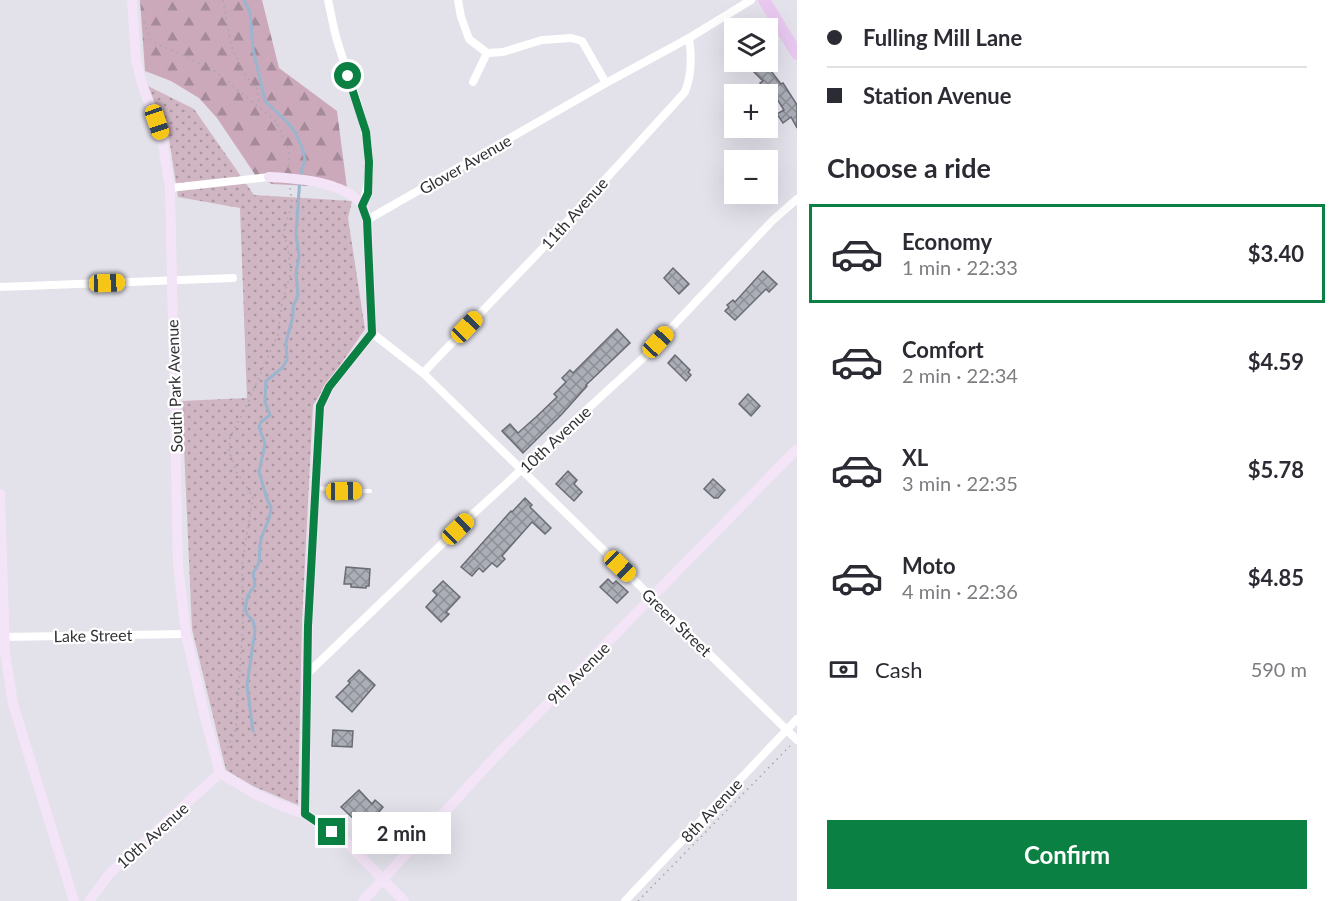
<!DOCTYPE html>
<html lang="en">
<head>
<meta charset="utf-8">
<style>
  :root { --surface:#fff; --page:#f7f7f7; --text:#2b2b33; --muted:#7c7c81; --line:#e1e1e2; --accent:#0b8043 }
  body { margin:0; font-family:Lato,sans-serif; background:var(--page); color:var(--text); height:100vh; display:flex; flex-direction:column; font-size:22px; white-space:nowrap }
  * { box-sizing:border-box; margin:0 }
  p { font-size:20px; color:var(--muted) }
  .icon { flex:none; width:33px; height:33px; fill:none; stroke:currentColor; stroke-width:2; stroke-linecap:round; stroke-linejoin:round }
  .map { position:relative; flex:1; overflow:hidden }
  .sheet { display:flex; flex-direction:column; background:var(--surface); width:540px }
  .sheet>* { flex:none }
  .top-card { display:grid; align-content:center; height:132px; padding:0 30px; background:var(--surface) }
  .fabs { position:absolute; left:724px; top:18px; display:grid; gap:12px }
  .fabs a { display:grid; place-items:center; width:54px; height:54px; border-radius:0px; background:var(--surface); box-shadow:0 6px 24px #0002; font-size:30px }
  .end { position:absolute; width:27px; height:27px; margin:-14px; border:8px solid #0b8043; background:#fff; box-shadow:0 0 0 3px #fff }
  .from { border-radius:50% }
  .bubble { position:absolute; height:42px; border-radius:0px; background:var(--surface); box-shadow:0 6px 24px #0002; font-size:20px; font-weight:700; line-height:42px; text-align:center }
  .car { position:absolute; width:18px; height:36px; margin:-18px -9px; border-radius:8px; box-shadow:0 0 4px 2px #0007; background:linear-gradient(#f5c518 24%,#345 0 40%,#f5c518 0 76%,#345 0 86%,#f5c518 0) }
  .top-card b { display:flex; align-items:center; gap:21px; height:57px; font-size:22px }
  .top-card b+b { border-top:2px solid var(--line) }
  .top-card i { width:15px; height:15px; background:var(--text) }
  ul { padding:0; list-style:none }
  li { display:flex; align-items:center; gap:18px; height:99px; margin:0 12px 9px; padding:0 18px; border:3px solid transparent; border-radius:0px }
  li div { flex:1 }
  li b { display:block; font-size:22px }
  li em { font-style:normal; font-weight:700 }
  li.selected { border-color:var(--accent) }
  li>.icon { width:54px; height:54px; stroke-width:1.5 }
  h2 { padding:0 30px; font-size:27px; line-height:72px }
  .pay { display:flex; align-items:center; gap:15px; height:66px; padding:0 30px; font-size:22px }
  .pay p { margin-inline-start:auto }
  .primary-button { display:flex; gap:12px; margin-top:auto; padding:12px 30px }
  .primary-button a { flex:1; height:69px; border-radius:0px; background:var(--accent); color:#fff; font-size:24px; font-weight:700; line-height:69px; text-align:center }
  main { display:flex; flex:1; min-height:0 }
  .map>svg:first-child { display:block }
  .forest { fill:url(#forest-firs) }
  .park { fill:url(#park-dots) }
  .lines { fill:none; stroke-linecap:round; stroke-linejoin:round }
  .stream { stroke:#9ab5ce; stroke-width:3 }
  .building { fill:url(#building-cross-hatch); stroke:#696c74; stroke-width:1.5 }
  .path { stroke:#a7a5ac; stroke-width:1.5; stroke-dasharray:1.5 4.5; stroke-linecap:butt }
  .lane { stroke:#fff; stroke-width:4 }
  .street { stroke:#fff; stroke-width:8 }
  .secondary { stroke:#f4e4f7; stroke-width:10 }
  .primary { stroke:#e8c8ef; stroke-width:12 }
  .route { stroke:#0b8043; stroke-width:8 }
  .labels { text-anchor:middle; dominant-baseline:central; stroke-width:4.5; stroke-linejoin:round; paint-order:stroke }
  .street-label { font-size:16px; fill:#313034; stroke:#fff }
</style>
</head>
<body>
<main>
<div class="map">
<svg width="797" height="901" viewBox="0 0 797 901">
  <defs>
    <pattern id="forest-firs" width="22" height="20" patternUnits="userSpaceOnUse" patternTransform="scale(1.5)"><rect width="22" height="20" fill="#cba9bb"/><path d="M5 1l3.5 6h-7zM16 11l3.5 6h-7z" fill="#a58a99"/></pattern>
    <pattern id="park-dots" width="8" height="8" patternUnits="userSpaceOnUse" patternTransform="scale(1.5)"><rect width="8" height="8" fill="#d0b5c3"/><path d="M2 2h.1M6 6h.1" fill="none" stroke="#a9949f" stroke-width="1.8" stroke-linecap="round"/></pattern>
    <pattern id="building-cross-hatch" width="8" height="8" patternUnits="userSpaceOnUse" patternTransform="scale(1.5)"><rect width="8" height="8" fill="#abaeb6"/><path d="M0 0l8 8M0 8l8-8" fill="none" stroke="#8c8e95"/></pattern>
  </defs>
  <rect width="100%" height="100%" fill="#e3e1ea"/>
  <path class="forest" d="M 140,0 L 262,0 L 279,68 L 337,111 L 347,188 L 272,184 L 256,176 L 217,118 L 199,98 L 171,81 L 145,71 Z"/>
  <path class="park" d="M 148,86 L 194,109 L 254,195 L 352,201 L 348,218 L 365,329 L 313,405 L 302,620 L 298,805 L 253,786 L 226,770 L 192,629 L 182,401 L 247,398 L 240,208 L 178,197 L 169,138 Z"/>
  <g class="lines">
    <path class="stream" d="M 244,0 L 250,12 L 253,49 L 265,101 L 288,123 L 295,132 L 303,150 L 305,159 L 300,177 L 296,234 L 299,256 L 296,273 L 298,296 L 293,307 L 293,316 L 286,342 L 287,360 L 282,368 L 266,381 L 265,402 L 270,415 L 261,422 L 259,427 L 265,444 L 259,472 L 267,499 L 271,507 C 271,519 264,528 261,540 C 257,555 264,558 253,573 L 255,585 L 248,595 L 245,609 L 247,614 L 253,621 L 255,631 L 247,685 L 253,731"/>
  </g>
  <g class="building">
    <path d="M 744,62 L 764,62 L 781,84 L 783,83 L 797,105 L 797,128 L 791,117 L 783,123 L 777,114 L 784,110 L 769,86 L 764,89 L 760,83 L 763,81 Z"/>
    <path d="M 673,268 L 689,284 L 679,294 L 664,278 Z"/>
    <path d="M 763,271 L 777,284 L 769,292 L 766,289 L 735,320 L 725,311 L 729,307 L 727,305 L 733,300 L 735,302 Z"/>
    <path d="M 617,329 L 630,343 L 586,385 L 587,386 L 562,414 L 523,453 L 502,431 L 510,424 L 518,433 L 536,417 L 557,397 L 554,394 L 566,382 L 562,378 L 570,370 L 573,373 Z"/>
    <path d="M 675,355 L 690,370 L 688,372 L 691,375 L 686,381 L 668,363 Z"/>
    <path d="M 748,394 L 760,406 L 751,416 L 739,404 Z"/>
    <path d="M 568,471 L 577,480 L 574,484 L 582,492 L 574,501 L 556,484 Z"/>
    <path d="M 713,479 L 725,490 L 718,498 L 714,498 L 704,489 Z"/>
    <path d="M 525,498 L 532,505 L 530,507 L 551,528 L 545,534 L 532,522 L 502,556 L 505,559 L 497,567 L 492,563 L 483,572 L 479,568 L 472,576 L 461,567 L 511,511 L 512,512 Z"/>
    <path d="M 346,567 L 370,569 L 369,586 L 366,586 L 366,588 L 351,587 L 351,584 L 344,584 Z"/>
    <path d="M 608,579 L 613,584 L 616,581 L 628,592 L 617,603 L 600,587 Z"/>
    <path d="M 443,581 L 460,597 L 446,612 L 449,614 L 441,622 L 426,607 L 437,595 L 433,591 Z"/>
    <path d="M 359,670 L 375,685 L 352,712 L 336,697 L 350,683 L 348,681 Z"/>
    <path d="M 333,730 L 353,731 L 352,747 L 332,746 Z"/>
    <path d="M 359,790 L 372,804 L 375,800 L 383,807 L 379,812 L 395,827 L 380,847 L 369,836 L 370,834 L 341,807 Z"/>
  </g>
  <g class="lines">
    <g class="path">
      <path d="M 223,0 L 231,45 L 242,71 L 258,90 L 259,104"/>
      <path d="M 144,22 L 151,41 L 212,69 L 277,122 L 289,152 L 289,169"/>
      <path d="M 224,752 L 226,751 L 236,729 L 243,621 L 242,565 L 253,497 L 236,471 L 229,451 L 230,437 L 246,407 L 278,334 L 282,303 L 291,272 L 287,243 L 283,235 L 292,203 L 290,188"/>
      <path d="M 638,901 L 790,746"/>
    </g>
    <path class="lane" d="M 318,488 L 344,491 L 370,491"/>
    <g class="street">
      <path d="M 328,0 C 331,13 333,27 337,40 C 352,92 383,152 362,205"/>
      <path d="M 458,0 L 461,17 L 469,39 L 487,53 L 503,52 L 542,40 L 571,38 L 582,41 L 606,83"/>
      <path d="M 473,82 L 487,53"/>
      <path d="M 170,188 L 269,177"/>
      <path d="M 367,220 L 606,83 L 689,38 L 751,0"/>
      <path d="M 0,287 L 233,278"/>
      <path d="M 372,333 L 423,373 L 797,740"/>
      <path d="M 423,373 L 541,250 L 685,92 C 692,74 692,57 689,38"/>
      <path d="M 2,637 L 186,634"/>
      <path d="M 307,674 L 473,514 L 642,359 L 772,221 L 797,199"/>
      <path d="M 625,901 L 797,719"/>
    </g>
    <g class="secondary">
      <path d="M 132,0 L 136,60 L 142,84 L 162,138 L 170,188 L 178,565 L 186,634 L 205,718 L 220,773"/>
      <path d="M 269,177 C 294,178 349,182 363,207 C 365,210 366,216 367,220 L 372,333 L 329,387 L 320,406 L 308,626 L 305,814"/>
      <path d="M 0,494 L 5,652 L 13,704 L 74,901"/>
      <path d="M 220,773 L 255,794 L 280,805 L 305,814 L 346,842 L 404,901"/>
      <path d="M 89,901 L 110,873 L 220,773"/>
      <path d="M 363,901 L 497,755 L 797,449"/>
    </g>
    <path class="primary" d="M 764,0 L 797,54"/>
  </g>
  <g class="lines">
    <path class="route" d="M 332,832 L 305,814 L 308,626 L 320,406 L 329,387 L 372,333 L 367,220 L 362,206 L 368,193 L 369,162 L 366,132 L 348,76"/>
  </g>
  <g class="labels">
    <g class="street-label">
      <text transform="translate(465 164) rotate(-30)">Glover Avenue</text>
      <text transform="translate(574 213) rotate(-48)">11th Avenue</text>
      <text transform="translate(174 386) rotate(-92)">South Park Avenue</text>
      <text transform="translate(555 439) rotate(-43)">10th Avenue</text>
      <text transform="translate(677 622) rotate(44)">Green Street</text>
      <text transform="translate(93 635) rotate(-1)">Lake Street</text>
      <text transform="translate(578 673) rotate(-45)">9th Avenue</text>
      <text transform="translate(711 810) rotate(-47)">8th Avenue</text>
      <text transform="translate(152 835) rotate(-42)">10th Avenue</text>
    </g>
  </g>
</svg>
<div class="fabs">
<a><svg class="icon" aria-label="layers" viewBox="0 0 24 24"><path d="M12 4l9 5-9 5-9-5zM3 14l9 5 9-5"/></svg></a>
<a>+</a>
<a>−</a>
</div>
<i class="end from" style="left:348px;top:76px"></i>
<i class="end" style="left:332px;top:832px"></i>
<div class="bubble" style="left:352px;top:812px;width:99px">2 min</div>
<i class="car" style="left:157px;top:122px;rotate:161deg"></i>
<i class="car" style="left:107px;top:283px;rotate:88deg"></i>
<i class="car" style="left:467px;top:327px;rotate:44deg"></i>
<i class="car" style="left:658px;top:342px;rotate:43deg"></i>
<i class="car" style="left:344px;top:491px;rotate:89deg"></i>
<i class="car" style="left:458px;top:529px;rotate:46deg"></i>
<i class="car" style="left:620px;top:566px;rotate:134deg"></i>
</div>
<section class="sheet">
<div class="top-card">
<b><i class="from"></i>Fulling Mill Lane</b>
<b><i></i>Station Avenue</b>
</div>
<h2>Choose a ride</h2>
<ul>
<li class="selected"><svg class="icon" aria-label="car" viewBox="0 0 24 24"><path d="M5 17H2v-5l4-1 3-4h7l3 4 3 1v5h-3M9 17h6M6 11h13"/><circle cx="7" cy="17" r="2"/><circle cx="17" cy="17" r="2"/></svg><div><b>Economy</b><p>1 min · 22:33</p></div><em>$3.40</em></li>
<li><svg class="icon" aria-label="car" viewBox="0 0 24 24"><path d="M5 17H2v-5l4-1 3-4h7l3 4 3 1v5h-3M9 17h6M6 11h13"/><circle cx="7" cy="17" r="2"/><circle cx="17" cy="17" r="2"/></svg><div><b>Comfort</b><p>2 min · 22:34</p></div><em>$4.59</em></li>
<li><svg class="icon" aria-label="car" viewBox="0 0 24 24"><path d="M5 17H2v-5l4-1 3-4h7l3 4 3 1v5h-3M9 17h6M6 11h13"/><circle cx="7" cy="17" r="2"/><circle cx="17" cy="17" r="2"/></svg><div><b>XL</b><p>3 min · 22:35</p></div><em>$5.78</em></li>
<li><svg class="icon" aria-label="car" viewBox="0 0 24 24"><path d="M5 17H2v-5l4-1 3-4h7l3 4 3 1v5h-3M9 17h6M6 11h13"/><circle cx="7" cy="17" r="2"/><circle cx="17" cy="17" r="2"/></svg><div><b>Moto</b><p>4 min · 22:36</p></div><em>$4.85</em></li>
</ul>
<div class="pay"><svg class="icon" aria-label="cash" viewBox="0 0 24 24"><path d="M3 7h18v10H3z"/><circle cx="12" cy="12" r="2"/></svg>Cash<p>590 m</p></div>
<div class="primary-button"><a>Confirm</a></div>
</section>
</main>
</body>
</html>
